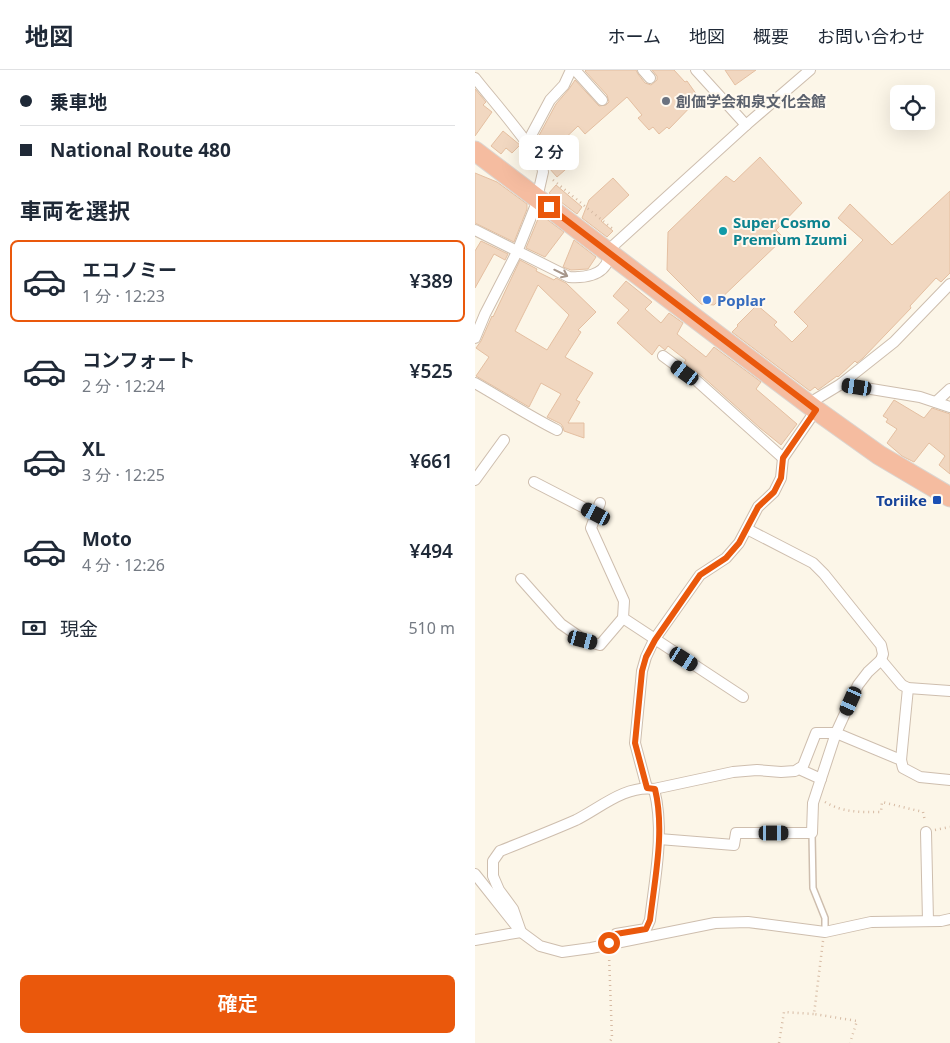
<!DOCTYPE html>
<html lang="ja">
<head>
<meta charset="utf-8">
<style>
  :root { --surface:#fff; --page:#f6f6f7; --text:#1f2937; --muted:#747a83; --line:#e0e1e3; --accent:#ea580c }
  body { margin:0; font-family:"Noto Sans","Noto Sans JP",sans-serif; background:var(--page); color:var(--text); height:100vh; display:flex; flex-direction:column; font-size:19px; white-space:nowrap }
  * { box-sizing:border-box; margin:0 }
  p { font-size:16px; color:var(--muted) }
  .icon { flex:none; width:28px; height:28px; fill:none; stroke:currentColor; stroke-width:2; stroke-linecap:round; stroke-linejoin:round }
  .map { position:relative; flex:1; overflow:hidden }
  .sheet { display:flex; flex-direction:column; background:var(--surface); width:475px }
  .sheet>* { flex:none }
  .top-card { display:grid; align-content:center; height:110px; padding:0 20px; background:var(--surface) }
  .fabs { position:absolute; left:415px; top:15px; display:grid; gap:10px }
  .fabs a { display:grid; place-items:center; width:45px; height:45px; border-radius:8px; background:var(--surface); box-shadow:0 5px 20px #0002; font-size:25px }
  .end { position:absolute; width:22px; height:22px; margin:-11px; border:6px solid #ea580c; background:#fff; box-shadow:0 0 0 2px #fff }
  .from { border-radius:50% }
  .bubble { position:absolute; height:35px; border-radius:8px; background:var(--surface); box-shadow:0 5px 20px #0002; font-size:16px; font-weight:600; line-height:35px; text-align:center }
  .car { position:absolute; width:15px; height:30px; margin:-15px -8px; border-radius:6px; box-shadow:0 0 4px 1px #0007; background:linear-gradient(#222 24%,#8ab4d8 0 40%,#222 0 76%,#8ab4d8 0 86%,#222 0) }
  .top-card b { display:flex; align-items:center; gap:18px; height:48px; font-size:19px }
  .top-card b+b { border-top:1px solid var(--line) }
  .top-card i { width:12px; height:12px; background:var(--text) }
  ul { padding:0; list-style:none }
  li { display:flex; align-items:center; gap:15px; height:82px; margin:0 10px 8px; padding:0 10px; border:2px solid transparent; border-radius:8px }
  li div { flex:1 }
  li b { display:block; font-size:19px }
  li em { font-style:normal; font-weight:600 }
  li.current { border-color:var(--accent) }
  li>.icon { width:45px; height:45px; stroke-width:1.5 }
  h2 { padding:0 20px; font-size:22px; line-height:60px }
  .pay { display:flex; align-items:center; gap:12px; height:55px; padding:0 20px; font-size:19px }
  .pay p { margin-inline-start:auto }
  .primary-button { display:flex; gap:10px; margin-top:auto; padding:10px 20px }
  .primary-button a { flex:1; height:58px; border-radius:8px; background:var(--accent); color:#fff; font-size:20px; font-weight:600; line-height:58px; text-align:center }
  header { display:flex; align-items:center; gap:30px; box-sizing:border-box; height:70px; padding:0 25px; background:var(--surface); border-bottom:1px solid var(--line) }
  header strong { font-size:24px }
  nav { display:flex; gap:28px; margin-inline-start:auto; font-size:18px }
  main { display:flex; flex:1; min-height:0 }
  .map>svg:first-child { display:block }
  .building { fill:#f1d7c0; stroke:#e4bfa1; fill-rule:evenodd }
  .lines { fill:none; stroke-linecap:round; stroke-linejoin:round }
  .lane-casing { stroke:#cebeae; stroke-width:8 }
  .street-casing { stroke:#cebeae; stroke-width:12 }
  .highway-casing { stroke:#dbd5d0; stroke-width:21 }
  .path { stroke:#d6baa3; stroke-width:2.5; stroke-dasharray:1 4; stroke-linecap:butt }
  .lane { stroke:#fff; stroke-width:5 }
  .street { stroke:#fff; stroke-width:10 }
  .highway { stroke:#f5bca0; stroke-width:19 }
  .oneway { stroke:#a6968b }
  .route { stroke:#ea580c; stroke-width:6 }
  .worship-dot { fill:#6b7280; stroke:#fff9ef; stroke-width:2 }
  .culture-dot { fill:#0f9aa8; stroke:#fff9ef; stroke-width:2 }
  .shop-dot { fill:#3f7fe0; stroke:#fff9ef; stroke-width:2 }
  .transit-dot { fill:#1a4fb4; stroke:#fff9ef; stroke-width:2 }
  .labels { text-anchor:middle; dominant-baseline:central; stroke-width:4; stroke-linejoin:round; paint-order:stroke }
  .worship-label { font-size:15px; font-weight:bold; fill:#5b616d; stroke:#fff9ef; text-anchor:start }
  .culture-label { font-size:15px; font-weight:bold; fill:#0d838f; stroke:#fff9ef; text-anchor:start }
  .shop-label { font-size:15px; font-weight:bold; fill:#366cbe; stroke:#fff9ef; text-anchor:start }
  .transit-label { font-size:15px; font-weight:bold; fill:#164399; stroke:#fff9ef; text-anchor:end }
</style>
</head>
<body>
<header>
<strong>地図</strong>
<nav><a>ホーム</a><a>地図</a><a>概要</a><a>お問い合わせ</a></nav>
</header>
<main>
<section class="sheet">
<div class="top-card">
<b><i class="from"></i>乗車地</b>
<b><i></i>National Route 480</b>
</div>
<h2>車両を選択</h2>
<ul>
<li class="current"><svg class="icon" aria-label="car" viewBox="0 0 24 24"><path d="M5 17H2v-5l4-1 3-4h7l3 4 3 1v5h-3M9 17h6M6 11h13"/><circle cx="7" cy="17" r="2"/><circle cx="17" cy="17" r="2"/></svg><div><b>エコノミー</b><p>1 分 · 12:23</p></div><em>¥389</em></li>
<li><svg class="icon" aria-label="car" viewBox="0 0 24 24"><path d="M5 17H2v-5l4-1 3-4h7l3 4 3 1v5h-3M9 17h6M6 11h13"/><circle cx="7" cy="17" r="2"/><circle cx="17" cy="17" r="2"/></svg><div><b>コンフォート</b><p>2 分 · 12:24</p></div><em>¥525</em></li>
<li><svg class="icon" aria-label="car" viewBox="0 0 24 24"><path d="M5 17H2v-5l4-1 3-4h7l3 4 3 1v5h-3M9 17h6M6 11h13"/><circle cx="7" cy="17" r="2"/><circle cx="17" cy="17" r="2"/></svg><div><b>XL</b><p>3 分 · 12:25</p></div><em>¥661</em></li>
<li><svg class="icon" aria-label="car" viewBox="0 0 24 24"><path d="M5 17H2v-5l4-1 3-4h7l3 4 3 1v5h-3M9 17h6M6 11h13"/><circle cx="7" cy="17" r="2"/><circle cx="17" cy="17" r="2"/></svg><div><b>Moto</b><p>4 分 · 12:26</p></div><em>¥494</em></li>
</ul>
<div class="pay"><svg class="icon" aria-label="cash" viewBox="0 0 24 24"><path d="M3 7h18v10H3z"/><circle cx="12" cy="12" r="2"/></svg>現金<p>510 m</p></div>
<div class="primary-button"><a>確定</a></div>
</section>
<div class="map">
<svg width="475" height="973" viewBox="0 0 475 973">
  <rect width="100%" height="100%" fill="#fcf6e8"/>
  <g class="building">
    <path d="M 111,0 L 161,0 L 163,4 L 170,13 L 176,15 L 182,10 L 182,6 L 177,0 L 199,0 L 210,12 L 212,11 L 224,28 L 194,59 L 192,57 L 184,64 L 178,57 L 174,60 L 163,48 L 167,45 L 152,27 L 110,64 L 103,56 L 83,75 L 98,93 L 82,107 L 74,98 L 78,95 L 69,87 L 60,73 L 81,34 L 94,19 L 100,10 L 124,36 L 131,35 L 134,32 L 132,25 L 110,1 Z"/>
    <path d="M 250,0 L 281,0 L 260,15 Z"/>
    <path d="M 0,19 L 11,32 L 8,35 L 17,42 L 0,66 Z"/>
    <path d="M 28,61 L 45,75 L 37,83 L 31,78 L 26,84 L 16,76 Z"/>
    <path d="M 285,87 L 327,133 L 301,160 L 309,168 L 239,235 L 226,234 L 192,200 L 193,162 L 251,106 L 259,112 Z"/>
    <path d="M 0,103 L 22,112 L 52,134 L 52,139 L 39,172 L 0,153 Z"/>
    <path d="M 138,108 L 154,125 L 126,151 L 138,161 L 132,167 L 107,148 L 114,130 Z"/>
    <path d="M 81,115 L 107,137 L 102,144 L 74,123 Z"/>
    <path d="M 475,121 L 475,203 L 466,212 L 461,208 L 435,236 L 436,238 L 388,288 L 382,293 L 380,291 L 363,307 L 362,306 L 343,320 L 340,317 L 335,321 L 257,262 L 263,256 L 262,255 L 282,235 L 302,252 L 299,255 L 317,272 L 333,256 L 319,242 L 388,170 L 363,148 L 375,134 L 417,175 Z"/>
    <path d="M 66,145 L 89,162 L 70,187 L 51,178 L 63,149 Z"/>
    <path d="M 99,170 L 121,187 L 113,199 L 96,200 L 88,197 Z"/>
    <path d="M 6,171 L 33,184 L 30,190 L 19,184 L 0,218 L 0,181 Z"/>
    <path d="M 45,190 L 62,199 L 61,201 L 79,210 L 81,208 L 91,213 L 121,242 L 103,260 L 106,262 L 90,287 L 118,303 L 101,330 L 105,332 L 93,353 L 109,353 L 109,368 L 89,361 L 88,357 L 86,354 L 72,347 L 86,324 L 66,313 L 54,337 L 1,306 L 14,287 L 1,278 L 6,271 L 17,246 L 18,247 ZM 63,215 L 94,245 L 72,280 L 40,261 Z"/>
    <path d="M 151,211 L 177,232 L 170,239 L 186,253 L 194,243 L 208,253 L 202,264 L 231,287 L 239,277 L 286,312 L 281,319 L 322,354 L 306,375 L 285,358 L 227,306 L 209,293 L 211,290 L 193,276 L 190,280 L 184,275 L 177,285 L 142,253 L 154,240 L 138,226 Z"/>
    <path d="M 419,330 L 449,348 L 457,338 L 475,344 L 475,404 L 464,395 L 470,386 L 454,373 L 439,392 L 427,386 L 412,373 L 422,359 L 411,352 L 413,349 L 408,346 Z"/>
  </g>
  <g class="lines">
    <defs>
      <path id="lane" d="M 337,763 L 338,818 L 350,848 L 350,862"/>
      <g id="street">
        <path d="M 100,0 L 127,30"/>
        <path d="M 168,0 L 175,8"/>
        <path d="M 221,0 L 271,55"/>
        <path d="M 0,8 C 12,24 68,87 68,102 L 60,137 L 42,182 L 10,244 L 0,268"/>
        <path d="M 52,73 L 75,30 L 89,15 L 96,0"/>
        <path d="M 0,160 L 94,207 C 108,208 128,206 133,190 C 135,184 136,181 139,175 L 271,55 L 335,0"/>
        <path d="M 188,286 L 222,311 L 308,388"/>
        <path d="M 0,313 C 28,329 54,346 82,360"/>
        <path d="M 366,314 L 445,327 L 475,337"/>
        <path d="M 461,332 L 475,319"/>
        <path d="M 333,334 L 366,314 L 419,272 L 475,214"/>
        <path d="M 0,410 L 29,370"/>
        <path d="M 59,412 L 121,444"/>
        <path d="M 125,433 L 116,458 L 149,531 L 148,548 L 268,627"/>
        <path d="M 272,459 L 338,493 L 349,504 L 406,575 L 408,584 L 406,590"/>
        <path d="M 46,509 L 86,554 L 109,570 L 125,575 L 148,548"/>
        <path d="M 426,690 L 433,618"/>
        <path d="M 324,699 L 346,709"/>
        <path d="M 172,718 L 160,673 L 167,601 L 171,587 L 179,570 L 225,505 L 251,488 L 264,473 L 283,437 L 299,422 L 306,408 L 308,388 L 341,340"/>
        <path d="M 451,762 L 453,851"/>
        <path d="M 184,769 L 259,775 L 261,763 L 337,763 L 338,733 L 361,663 L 426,690 L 428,698 L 445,707 L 475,710"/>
        <path d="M 0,804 L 46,862 L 65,876 L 87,882 L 116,878 L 240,853 L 273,852 L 350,862 L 396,852 L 466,851 L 475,849"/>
        <path d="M 0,870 L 46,862 L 38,839 L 24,820 L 18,806 L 18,791 L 25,781 C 50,771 76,761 101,750 C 125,738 150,715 179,719 L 258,702 L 282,700 L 306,702 L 320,701 L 328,696 L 341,663 L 361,663 L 383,615 L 393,602 L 406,590 L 427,615 L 433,618 L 475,621"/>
        <path d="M 134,873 L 141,864 L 171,859 L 175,850 C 180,807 190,761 179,719"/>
      </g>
      <path id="highway" d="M 0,81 L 341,340 L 404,385 L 475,427"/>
    </defs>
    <use href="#lane" class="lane-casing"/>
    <use href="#street" class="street-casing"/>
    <use href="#highway" class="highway-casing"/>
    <g class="path">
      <path d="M 78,110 L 139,160"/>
      <path d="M 350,732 C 369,743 385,742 406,742 L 407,732 L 448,742 L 450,751"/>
      <path d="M 460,760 L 475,757"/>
      <path d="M 348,871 L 339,944 L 382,951 L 375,973"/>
      <path d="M 134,885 L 137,968 L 134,973"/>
      <path d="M 304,973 L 309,942 L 339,944"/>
    </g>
    <use href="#lane" class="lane"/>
    <use href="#street" class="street"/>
    <use href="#highway" class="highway"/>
  </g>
  <defs><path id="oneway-shaft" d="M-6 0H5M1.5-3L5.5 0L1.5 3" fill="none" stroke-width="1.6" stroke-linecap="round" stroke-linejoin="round" transform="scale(1.25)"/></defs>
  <use class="oneway" href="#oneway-shaft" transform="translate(86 203) rotate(26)"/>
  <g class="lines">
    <path class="route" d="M 74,137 L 341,340 L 308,388 L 306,408 L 299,422 L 283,437 L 264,473 L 251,488 L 225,505 L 180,570 L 171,587 L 167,601 L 160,673 L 172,718 L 180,719 C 190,761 180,807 175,850 L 171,859 L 141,864 L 134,873"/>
  </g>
  <circle class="worship-dot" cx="191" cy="31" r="5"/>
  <circle class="culture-dot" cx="248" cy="161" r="5"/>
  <circle class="shop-dot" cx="232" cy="230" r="5"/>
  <rect class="transit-dot" x="457" y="425" width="10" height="10" rx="2.5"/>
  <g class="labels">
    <g class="worship-label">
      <text x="201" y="31">創価学会和泉文化会館</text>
    </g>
    <g class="culture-label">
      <text x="258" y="152">Super Cosmo<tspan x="258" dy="17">Premium Izumi</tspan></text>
    </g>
    <g class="shop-label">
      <text x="242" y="230">Poplar</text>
    </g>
    <g class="transit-label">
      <text x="452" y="430">Toriike</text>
    </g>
  </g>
</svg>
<div class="fabs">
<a><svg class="icon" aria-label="locate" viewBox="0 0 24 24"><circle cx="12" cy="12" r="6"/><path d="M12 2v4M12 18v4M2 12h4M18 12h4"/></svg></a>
</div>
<i class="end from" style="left:134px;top:873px"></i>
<i class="end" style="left:74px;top:137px"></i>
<div class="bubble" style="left:44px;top:65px;width:60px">2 分</div>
<i class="car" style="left:210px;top:303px;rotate:306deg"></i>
<i class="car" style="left:382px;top:317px;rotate:279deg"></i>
<i class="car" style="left:121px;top:444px;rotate:297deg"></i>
<i class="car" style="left:108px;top:570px;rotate:105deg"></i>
<i class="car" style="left:209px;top:589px;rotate:123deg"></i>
<i class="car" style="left:376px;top:631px;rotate:204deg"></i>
<i class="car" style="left:299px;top:763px;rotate:90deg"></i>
</div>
</main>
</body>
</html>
